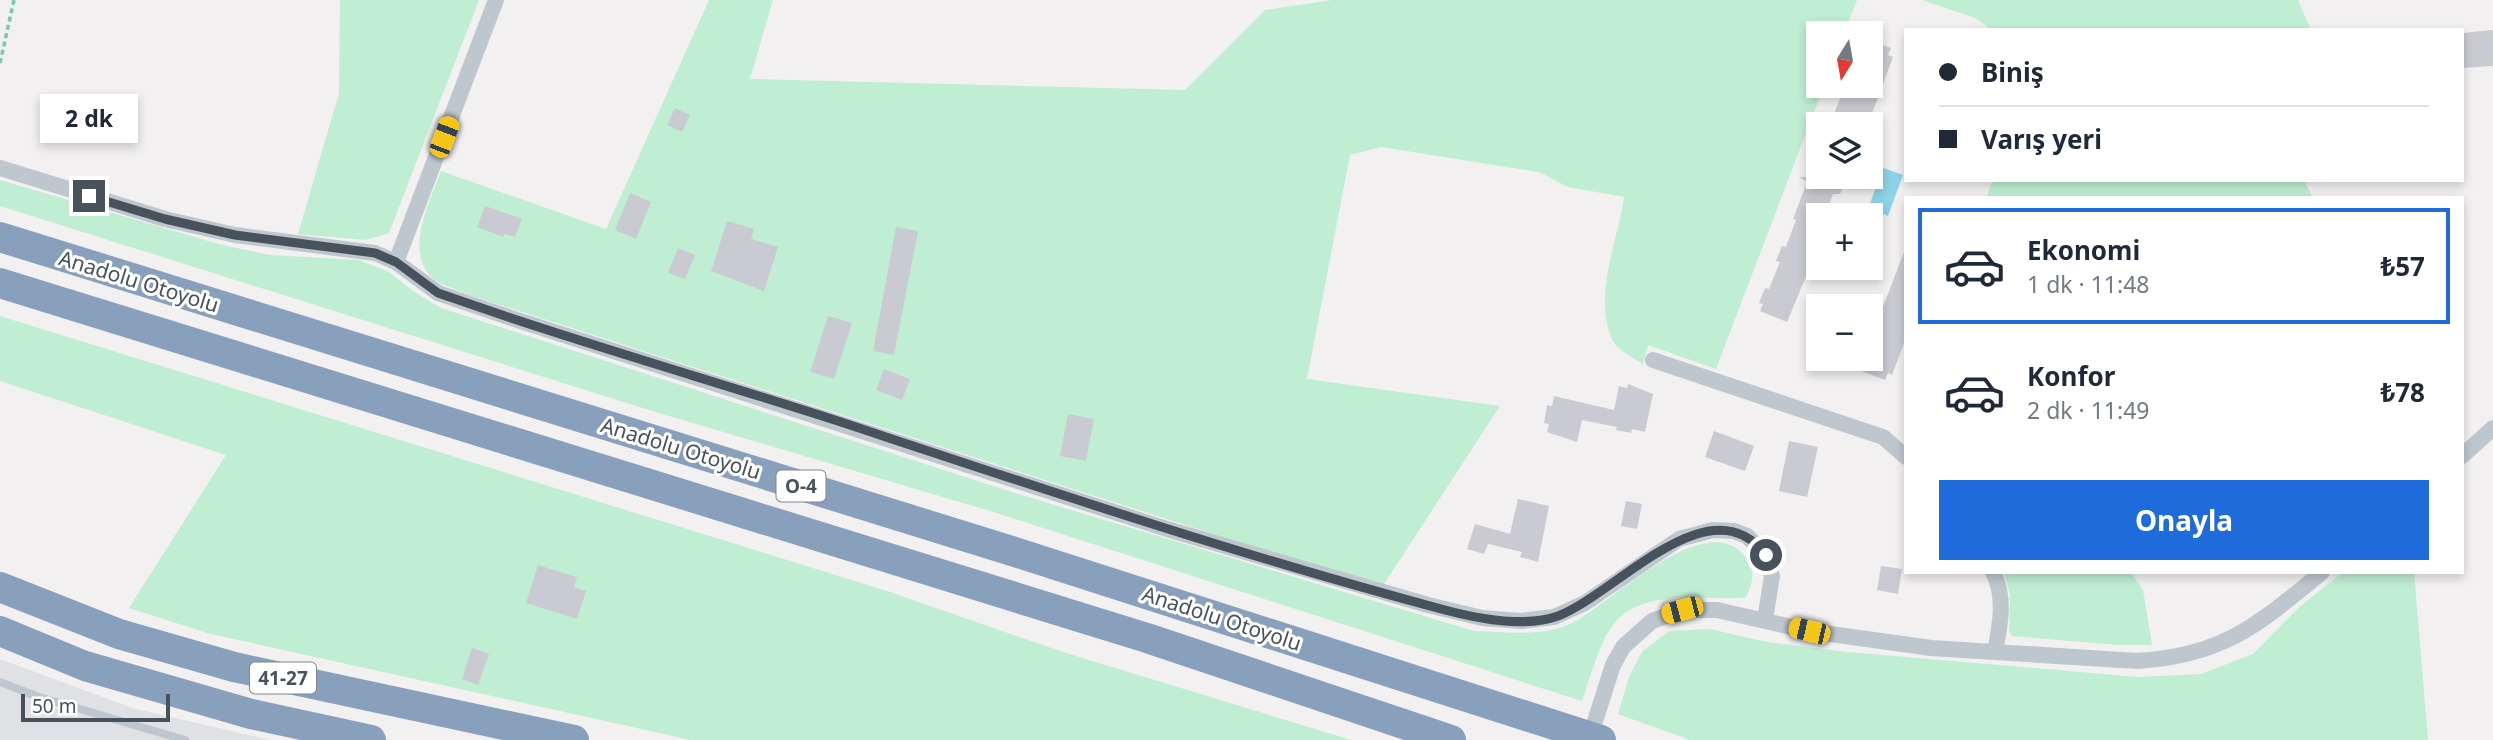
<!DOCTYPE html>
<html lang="tr">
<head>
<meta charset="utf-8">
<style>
  :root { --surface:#fff; --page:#f6f6f7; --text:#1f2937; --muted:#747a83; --line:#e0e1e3; --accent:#1f6bdc }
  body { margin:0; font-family:"Noto Sans",sans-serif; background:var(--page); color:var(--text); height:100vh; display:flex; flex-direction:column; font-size:26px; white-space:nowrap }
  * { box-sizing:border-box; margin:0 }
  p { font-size:23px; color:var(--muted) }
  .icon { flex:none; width:38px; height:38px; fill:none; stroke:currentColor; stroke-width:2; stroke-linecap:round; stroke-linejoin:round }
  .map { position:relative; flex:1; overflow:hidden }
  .side { position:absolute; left:1904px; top:196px; width:560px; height:378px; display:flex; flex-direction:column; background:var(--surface); border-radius:0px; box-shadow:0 4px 10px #0003 }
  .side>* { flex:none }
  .guide { position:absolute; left:1904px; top:28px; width:560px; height:154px; border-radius:0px; box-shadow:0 4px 10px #0003; display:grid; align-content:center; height:154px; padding:0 35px; background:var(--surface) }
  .needle { width:46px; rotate:191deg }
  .controls { position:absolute; left:1806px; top:21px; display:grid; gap:14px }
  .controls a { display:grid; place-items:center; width:77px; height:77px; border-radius:0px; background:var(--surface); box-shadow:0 4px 10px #0003; font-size:35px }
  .scale { position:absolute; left:21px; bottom:18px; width:149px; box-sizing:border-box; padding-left:7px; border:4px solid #48525c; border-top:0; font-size:19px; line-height:24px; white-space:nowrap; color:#48525c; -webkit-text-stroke:5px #fff; paint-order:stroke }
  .end { position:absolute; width:32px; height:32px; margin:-16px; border:9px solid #48525c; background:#fff; box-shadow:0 0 0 4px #fff }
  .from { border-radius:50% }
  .bubble { position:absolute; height:49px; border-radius:0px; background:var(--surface); box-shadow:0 4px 10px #0003; font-size:23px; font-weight:700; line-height:49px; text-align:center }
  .car { position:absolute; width:21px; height:42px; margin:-21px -10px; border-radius:9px; box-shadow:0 0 5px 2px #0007; background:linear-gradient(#f5c518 24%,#345 0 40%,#f5c518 0 76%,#345 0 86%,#f5c518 0) }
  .guide b { display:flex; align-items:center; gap:24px; height:66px; font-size:26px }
  .guide b+b { border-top:2px solid var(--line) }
  .guide i { width:18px; height:18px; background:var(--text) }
  ul { padding:12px 0 0; list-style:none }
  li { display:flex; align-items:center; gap:21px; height:116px; margin:0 14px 10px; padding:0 21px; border:4px solid transparent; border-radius:0px }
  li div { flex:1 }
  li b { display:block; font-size:26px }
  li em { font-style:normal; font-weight:700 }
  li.current { border-color:var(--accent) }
  li>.icon { width:63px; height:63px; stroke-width:1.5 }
  .primary-button { display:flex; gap:14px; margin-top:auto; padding:14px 35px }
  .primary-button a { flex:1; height:80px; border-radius:0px; background:var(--accent); color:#fff; font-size:28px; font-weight:700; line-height:80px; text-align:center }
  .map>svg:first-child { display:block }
  .airport { fill:#dfe1e4 }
  .green { fill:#c0eed3 }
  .water { fill:#8ed3e9 }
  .building { fill:#cacbd2 }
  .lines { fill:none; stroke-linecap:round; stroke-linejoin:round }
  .path { stroke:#79cba5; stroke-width:3.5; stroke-dasharray:5 3.5; stroke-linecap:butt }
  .lane { stroke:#bec6ce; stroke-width:8 }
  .street { stroke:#bec6ce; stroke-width:16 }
  .highway { stroke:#89a0bc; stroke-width:30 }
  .route { stroke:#48525c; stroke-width:9 }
  .labels { text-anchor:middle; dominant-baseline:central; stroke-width:6; stroke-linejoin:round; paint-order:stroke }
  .shield { fill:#fff; stroke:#7f868d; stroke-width:2 }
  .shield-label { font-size:19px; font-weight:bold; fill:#48525c }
  .street-label { font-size:21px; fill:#48525c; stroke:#fff }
</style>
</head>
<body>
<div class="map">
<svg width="2493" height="740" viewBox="0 0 2493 740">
  <rect width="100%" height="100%" fill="#f2f0f0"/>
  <path class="airport" d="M 0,659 L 132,708 L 270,740 L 0,740 Z"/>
  <g class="green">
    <path d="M 340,0 L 479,0 L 389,233 L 366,240 L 298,234 L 339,93 Z"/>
    <path d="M 709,0 L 773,0 L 750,79 L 1185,90 L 1265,10 L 1332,0 L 1857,0 L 1844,33 L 1818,33 L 1818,86 L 1824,86 L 1716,369 L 1648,345 L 1643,364 C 1634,358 1617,350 1613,341 C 1592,297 1618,241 1624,197 L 1568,187 L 1539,172 L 1381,147 L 1350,155 L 1307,379 L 1500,406 L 1384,584 L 1285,557 L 469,295 C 458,290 443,286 434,279 C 403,255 430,200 441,171 L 606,229 Z"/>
    <path d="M 1922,0 L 2298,0 L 2311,30 L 1992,30 L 1975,18 Z"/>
    <path d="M 0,180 L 222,245 L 270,255 L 359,260 L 389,272 L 413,291 L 441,308 L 1015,493 L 1474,631 C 1504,632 1542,637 1570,624 C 1611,605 1711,499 1749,562 C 1756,574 1751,586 1746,597 C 1727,600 1709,597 1691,597 C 1607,599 1606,632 1582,701 L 987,510 L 649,410 L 0,206 Z"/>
    <path d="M 1993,180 L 2304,180 L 2313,198 L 1986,198 Z"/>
    <path d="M 0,316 L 887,591 L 1063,652 L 1351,740 L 691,740 L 207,633 L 129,608 L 226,455 L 0,381 Z"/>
    <path d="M 2004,572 L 2130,572 L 2143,590 L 2152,645 L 2118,645 L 2012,636 L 2009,631 L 2010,595 Z"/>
    <path d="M 2343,572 L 2414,572 L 2428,740 L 1690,740 L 1618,714 L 1629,677 L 1642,652 L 1669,631 L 1710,629 L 1767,642 L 1848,652 L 2138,677 L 2201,674 L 2253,654 L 2298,608 Z"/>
  </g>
  <path class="water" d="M 1883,168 L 1903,175 L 1888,216 L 1868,209 Z"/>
  <g class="building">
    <path d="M 2493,30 L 2493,66 L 2462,68 L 2462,33 Z"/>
    <path d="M 1871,41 L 1891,48 L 1888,55 L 1893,57 L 1868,124 L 1830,124 L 1845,86 L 1871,86 Z"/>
    <path d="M 675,108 L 690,115 L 682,132 L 667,125 Z"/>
    <path d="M 1799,177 L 1847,177 L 1840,194 L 1833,194 L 1825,215 L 1818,215 L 1818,248 L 1787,322 L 1760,311 L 1763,304 L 1759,303 L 1765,288 L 1769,289 L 1780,262 L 1776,261 L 1782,246 L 1786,247 L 1796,220 L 1793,219 L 1807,182 Z"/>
    <path d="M 630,193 L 651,202 L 636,239 L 615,230 Z"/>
    <path d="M 485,206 L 522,219 L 515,237 L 505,234 L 503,237 L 477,227 Z"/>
    <path d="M 727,221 L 754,229 L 751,239 L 778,247 L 764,291 L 711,271 Z"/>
    <path d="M 896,227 L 918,231 L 894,355 L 873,351 Z"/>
    <path d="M 678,248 L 695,255 L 685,279 L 668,273 Z"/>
    <path d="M 1904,252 L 1906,338 L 1892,375 L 1888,373 L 1885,380 L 1832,360 L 1871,359 L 1872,325 L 1877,311 L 1881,312 Z"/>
    <path d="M 828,316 L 852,323 L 834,379 L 810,372 Z"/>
    <path d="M 884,369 L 910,379 L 902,400 L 876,390 Z"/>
    <path d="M 1628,384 L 1653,394 L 1645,432 L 1632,429 L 1631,433 L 1616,430 L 1617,427 L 1582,420 L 1577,442 L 1547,432 L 1549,424 L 1544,423 L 1547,405 L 1552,406 L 1554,396 L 1614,410 L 1619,386 L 1627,388 Z"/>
    <path d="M 1068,414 L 1094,419 L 1086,461 L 1060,456 Z"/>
    <path d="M 1714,431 L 1754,446 L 1745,471 L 1705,457 Z"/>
    <path d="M 1789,441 L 1818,447 L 1807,497 L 1779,491 Z"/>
    <path d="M 1518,499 L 1549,506 L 1538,562 L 1520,557 L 1522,552 L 1488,544 L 1484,554 L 1467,549 L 1475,524 L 1510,534 Z"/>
    <path d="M 1626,501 L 1642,504 L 1637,529 L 1621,526 Z"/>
    <path d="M 538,565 L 577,577 L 574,587 L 586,591 L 577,619 L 526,603 Z"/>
    <path d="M 1881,566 L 1902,569 L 1898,594 L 1877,590 Z"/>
    <path d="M 472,648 L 489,654 L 478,685 L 462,679 Z"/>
  </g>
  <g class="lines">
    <path class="path" d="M 0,63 L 14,0"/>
    <path class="lane" d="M 0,682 L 36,696 L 185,740"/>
    <g class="street">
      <path d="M 0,168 L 165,219 L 235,235 L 375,253 L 396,262 L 438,293 L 511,318 L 1167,529 L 1428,605 L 1482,618 L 1521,621 L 1554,617 L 1585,603 L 1679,539 L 1713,530 L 1734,531 L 1747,536 L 1766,555 L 1772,576 L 1765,620"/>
      <path d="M 396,262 L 496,0"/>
      <path d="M 1653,360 L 1883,437 L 1906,457"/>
      <path d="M 2462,456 L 2493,428"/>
      <path d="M 1993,572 C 2006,598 2000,625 1995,652"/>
      <path d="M 1589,740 L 1613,665 L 1623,647 L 1652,621 L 1682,610 L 1717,610 L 1809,631 L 1931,648 L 2137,661 C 2223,656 2258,625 2322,572"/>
    </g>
    <g class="highway">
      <path d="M 0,237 L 1018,553 L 1601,740"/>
      <path d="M 0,283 L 1147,638 L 1451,740"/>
      <path d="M 0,587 L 119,634 L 234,667 L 574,740"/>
      <path d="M 0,631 L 85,666 L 251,714 L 371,740"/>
    </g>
  </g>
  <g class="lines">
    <path class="route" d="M 89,196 L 165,219 L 235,235 L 375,253 L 396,262 L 438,293 L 511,318 C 622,355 733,387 844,423 C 1043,489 1242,556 1445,610 C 1479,619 1524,628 1558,616 C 1616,594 1710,481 1766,555"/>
  </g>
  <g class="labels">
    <g class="shield">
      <rect x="776.5" y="470.5" width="49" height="31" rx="5"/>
      <rect x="250" y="662.5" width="66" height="31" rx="5"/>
    </g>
    <g class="shield-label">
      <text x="801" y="486">O-4</text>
      <text x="283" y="678">41-27</text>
    </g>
    <g class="street-label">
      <text transform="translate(139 281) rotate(17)">Anadolu Otoyolu</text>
      <text transform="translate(681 448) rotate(17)">Anadolu Otoyolu</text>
      <text transform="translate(1222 618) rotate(18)">Anadolu Otoyolu</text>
    </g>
  </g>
</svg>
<div class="controls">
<a><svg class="needle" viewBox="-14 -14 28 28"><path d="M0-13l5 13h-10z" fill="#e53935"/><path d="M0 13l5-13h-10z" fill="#747a83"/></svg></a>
<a><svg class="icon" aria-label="layers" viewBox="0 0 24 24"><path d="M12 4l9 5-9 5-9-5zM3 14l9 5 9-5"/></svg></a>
<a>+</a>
<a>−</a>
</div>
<div class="scale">50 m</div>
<i class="end from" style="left:1766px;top:555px"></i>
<i class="end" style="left:89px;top:196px"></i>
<div class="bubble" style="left:40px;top:94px;width:98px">2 dk</div>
<i class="car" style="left:444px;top:137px;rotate:21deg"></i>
<i class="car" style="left:1682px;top:610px;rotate:255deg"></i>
<i class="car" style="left:1809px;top:631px;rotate:283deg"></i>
<div class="guide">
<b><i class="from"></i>Biniş</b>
<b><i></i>Varış yeri</b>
</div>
<section class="side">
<ul>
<li class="current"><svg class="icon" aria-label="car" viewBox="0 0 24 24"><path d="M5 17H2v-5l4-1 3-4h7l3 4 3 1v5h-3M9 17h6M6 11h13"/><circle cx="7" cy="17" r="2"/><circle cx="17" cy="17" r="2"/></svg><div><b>Ekonomi</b><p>1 dk · 11:48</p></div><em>₺57</em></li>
<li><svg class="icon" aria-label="car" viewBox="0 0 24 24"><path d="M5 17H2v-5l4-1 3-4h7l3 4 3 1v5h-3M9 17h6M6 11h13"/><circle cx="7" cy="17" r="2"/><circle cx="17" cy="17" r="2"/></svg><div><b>Konfor</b><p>2 dk · 11:49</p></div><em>₺78</em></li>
</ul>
<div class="primary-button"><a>Onayla</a></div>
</section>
</div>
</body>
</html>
